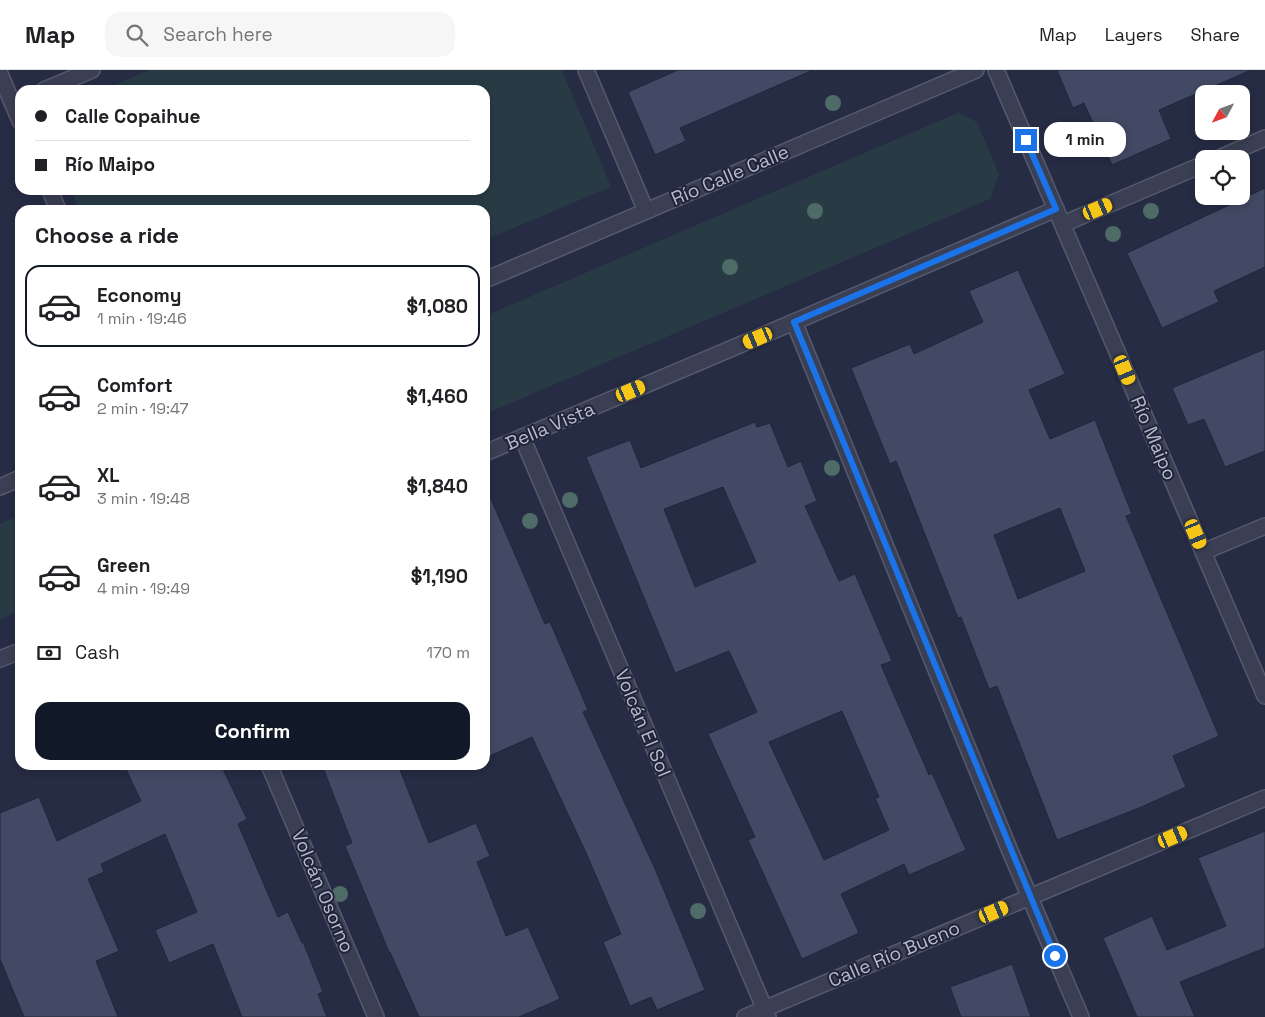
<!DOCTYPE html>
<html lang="en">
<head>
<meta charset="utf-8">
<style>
  :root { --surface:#fff; --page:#f6f6f6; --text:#202124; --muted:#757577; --line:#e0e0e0; --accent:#111827 }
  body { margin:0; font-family:"Space Grotesk",sans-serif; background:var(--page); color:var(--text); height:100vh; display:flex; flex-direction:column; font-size:19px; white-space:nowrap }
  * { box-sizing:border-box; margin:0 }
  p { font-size:16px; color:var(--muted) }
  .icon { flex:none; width:28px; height:28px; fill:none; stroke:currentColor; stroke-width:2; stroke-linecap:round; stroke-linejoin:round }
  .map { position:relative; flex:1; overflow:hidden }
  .details { position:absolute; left:15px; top:135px; width:475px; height:565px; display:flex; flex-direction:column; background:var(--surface); border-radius:15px; box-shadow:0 2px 8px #0003 }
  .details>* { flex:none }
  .banner { position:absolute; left:15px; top:15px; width:475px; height:110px; border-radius:15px; box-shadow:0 2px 8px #0003; display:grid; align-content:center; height:110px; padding:0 20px; background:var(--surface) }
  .needle { width:32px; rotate:229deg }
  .fabs { position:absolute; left:1195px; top:15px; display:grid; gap:10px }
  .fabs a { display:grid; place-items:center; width:55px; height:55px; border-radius:10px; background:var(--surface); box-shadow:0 2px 8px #0003; font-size:25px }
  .end { position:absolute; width:22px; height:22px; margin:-11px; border:6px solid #1a73e8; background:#fff; box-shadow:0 0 0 2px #fff }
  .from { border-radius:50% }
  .bubble { position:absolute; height:35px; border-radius:15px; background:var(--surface); box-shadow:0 2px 8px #0003; font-size:16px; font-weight:800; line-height:35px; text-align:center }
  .car { position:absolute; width:15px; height:30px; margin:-15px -8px; border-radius:6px; box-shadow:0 0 4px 1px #0007; background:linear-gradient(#f5c518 24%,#345 0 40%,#f5c518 0 76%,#345 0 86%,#f5c518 0) }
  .banner b { display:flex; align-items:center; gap:18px; height:48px; font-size:19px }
  .banner b+b { border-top:1px solid var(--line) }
  .banner i { width:12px; height:12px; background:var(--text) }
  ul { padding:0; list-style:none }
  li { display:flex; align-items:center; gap:15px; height:82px; margin:0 10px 8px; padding:0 10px; border:2px solid transparent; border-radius:15px }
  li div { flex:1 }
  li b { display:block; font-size:19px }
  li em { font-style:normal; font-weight:800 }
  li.on { border-color:var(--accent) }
  li>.icon { width:45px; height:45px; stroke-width:1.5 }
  h2 { padding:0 20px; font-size:22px; line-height:60px }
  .pay { display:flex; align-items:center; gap:12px; height:55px; padding:0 20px; font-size:19px }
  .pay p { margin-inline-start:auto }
  .primary-button { display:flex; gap:10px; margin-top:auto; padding:10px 20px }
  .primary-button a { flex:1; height:58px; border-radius:15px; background:var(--accent); color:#fff; font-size:20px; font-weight:800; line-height:58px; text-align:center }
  header { display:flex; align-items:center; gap:30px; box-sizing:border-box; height:70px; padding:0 25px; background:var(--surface); border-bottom:1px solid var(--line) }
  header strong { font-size:24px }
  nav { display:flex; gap:28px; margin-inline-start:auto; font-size:18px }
  .search { width:350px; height:45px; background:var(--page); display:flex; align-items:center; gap:12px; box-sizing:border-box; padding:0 18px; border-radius:15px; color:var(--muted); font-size:19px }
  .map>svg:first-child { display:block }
  .green { fill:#283b45 }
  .building { fill:#424964; stroke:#21263b; fill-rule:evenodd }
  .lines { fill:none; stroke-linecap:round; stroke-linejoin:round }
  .minor-casing { stroke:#565a6e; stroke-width:18 }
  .minor { stroke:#3b3f53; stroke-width:15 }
  .tree { fill:#4e6b67 }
  .route { stroke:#1a73e8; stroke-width:6 }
  .labels { text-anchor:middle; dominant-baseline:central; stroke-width:4; stroke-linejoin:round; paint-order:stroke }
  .street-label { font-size:19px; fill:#b8bbcd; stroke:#1f2439 }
</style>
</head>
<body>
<header>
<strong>Map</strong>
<div class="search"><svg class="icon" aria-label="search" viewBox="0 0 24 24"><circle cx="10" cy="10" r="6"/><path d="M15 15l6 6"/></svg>Search here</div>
<nav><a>Map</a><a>Layers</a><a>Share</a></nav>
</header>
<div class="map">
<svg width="1265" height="947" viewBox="0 0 1265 947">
  <rect width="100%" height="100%" fill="#262c44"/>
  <g class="green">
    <path d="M 150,0 L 562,0 L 611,117 L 485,170 L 485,140 L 79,140 L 71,120 L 485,120 L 485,20 L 102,20 Z"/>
    <path d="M 958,43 L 977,52 L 999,105 L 990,129 L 485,344 L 485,246 Z"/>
    <path d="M 20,445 L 20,541 L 0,549 L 0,454 Z"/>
  </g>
  <g class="building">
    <path d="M 678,0 L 813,0 L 680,58 L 686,71 L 655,85 L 628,22 Z"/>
    <path d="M 1057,0 L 1251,0 L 1159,40 L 1171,69 L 1112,95 L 1084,33 L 1073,38 Z"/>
    <path d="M 1265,118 L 1265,197 L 1214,221 L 1219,232 L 1162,258 L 1127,183 Z"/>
    <path d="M 1018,200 L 1065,304 L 1029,320 L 1050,369 L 1095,350 L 1132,444 L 1126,446 L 1219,666 L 1173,686 L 1186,717 L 1139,738 L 1057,770 L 997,616 L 989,619 L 961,547 L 958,548 L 896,391 L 890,394 L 851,298 L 910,274 L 914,284 L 983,252 L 969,221 ZM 1060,438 L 1085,501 L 1018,529 L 994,465 Z"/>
    <path d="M 1265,279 L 1265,381 L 1225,397 L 1204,349 L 1188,355 L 1172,318 Z"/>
    <path d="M 755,352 L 757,357 L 770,353 L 788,397 L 801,391 L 817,431 L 805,436 L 839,511 L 855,504 L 892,591 L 881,595 L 929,705 L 932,703 L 966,780 L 909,805 L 904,794 L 841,824 L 859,863 L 802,889 L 748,770 L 755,767 L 708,664 L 757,642 L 729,581 L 675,603 L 586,387 L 630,370 L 641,398 ZM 723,417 L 756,492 L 695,517 L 664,439 ZM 842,641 L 879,727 L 875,728 L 889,760 L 824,790 L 769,672 Z"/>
    <path d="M 485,415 L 545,554 L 550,552 L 588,640 L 583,642 L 656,801 L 705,920 L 657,940 L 651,927 L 630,936 L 603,872 L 621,864 L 587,785 L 532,667 L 485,688 Z"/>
    <path d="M 124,695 L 221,695 L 247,749 L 238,754 L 278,847 L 288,842 L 302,873 L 303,872 L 323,922 L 318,924 L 327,947 L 242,947 L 213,874 L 169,893 L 155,860 L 197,842 L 165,764 L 101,794 L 104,802 L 88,809 L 119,881 L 96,891 L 118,947 L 24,947 L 0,889 L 0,743 L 39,727 L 57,771 L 141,731 Z"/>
    <path d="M 322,695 L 398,695 L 429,773 L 476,753 L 490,786 L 477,792 L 506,866 L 528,857 L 560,929 L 519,947 L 419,947 L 390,882 L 389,882 L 345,776 L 352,773 Z"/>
    <path d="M 1265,761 L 1265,878 L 1180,912 L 1195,947 L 1137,947 L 1103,868 L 1152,846 L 1167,880 L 1226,856 L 1198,788 Z"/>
    <path d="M 1012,894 L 1031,947 L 961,947 L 950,917 Z"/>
  </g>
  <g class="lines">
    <defs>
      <g id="minor">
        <path d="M 586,0 L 646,141"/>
        <path d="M 996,0 L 1265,626"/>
        <path d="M 0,4 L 20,51"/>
        <path d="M 44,20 L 92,0"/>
        <path d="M 1217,89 L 1265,68"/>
        <path d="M 50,120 L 58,140"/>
        <path d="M 1063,154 L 1204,94"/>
        <path d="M 485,210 L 976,0"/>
        <path d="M 794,252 L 1010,781 L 1081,947"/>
        <path d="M 522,367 L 768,947"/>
        <path d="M 485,383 L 794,252 L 1056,139"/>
        <path d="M 0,417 L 20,408"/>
        <path d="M 1203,482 L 1265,456"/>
        <path d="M 0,589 L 20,581"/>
        <path d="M 269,695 L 376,947"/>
        <path d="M 745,947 L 1265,728"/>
      </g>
    </defs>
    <use href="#minor" class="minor-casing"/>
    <use href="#minor" class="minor"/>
  </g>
  <g class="tree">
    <circle cx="833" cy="33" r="8"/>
    <circle cx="1057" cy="76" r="8"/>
    <circle cx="815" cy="141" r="8"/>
    <circle cx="1151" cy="141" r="8"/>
    <circle cx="1113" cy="164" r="8"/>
    <circle cx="730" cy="197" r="8"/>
    <circle cx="832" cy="398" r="8"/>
    <circle cx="570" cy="430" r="8"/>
    <circle cx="530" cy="451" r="8"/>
    <circle cx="340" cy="824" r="8"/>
    <circle cx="698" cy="841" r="8"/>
  </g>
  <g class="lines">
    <path class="route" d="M 1026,70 L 1056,139 L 794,252 L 1055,886"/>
  </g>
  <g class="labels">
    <g class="street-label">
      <text transform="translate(730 105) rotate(-23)">Río Calle Calle</text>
      <text transform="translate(550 356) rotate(-23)">Bella Vista</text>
      <text transform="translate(1154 368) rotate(67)">Río Maipo</text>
      <text transform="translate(643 653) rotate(67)">Volcán El Sol</text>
      <text transform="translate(323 821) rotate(67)">Volcán Osorno</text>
      <text transform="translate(894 884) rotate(-23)">Calle Río Bueno</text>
    </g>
  </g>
</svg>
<div class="fabs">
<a><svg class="needle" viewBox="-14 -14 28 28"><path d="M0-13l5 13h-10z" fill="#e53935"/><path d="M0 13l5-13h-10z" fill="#757577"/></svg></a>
<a><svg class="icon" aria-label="locate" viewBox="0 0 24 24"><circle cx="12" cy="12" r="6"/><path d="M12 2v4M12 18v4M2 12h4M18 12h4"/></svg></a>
</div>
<i class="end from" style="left:1055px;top:886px"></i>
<i class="end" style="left:1026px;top:70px"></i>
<div class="bubble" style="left:1044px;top:52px;width:82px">1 min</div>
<i class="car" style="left:1098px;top:139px;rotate:67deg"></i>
<i class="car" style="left:758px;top:268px;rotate:247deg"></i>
<i class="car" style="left:1125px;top:300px;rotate:157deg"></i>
<i class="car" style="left:631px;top:321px;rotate:67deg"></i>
<i class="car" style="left:1196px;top:464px;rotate:157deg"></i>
<i class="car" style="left:1173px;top:767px;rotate:67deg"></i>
<i class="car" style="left:994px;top:842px;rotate:67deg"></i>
<div class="banner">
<b><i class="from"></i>Calle Copaihue</b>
<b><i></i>Río Maipo</b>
</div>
<section class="details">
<h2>Choose a ride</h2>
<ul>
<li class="on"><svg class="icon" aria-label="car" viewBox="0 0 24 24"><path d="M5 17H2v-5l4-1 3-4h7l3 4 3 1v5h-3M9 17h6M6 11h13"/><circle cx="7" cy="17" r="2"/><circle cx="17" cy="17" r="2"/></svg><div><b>Economy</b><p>1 min · 19:46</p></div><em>$1,080</em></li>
<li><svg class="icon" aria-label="car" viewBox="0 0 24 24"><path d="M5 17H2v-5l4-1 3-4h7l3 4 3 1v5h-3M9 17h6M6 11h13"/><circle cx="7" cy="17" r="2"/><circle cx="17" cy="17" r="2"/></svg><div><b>Comfort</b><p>2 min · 19:47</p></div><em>$1,460</em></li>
<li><svg class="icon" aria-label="car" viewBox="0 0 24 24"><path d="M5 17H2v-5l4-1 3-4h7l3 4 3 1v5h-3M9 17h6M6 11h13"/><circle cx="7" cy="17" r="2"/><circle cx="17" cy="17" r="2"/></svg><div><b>XL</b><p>3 min · 19:48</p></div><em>$1,840</em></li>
<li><svg class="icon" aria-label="car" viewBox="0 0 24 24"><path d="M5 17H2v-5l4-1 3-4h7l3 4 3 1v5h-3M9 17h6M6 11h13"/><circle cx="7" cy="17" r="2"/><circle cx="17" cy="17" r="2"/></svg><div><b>Green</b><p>4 min · 19:49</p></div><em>$1,190</em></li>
</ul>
<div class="pay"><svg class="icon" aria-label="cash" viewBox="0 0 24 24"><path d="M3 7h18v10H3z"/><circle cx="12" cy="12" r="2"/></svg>Cash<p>170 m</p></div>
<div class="primary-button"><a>Confirm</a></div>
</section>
</div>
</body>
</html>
